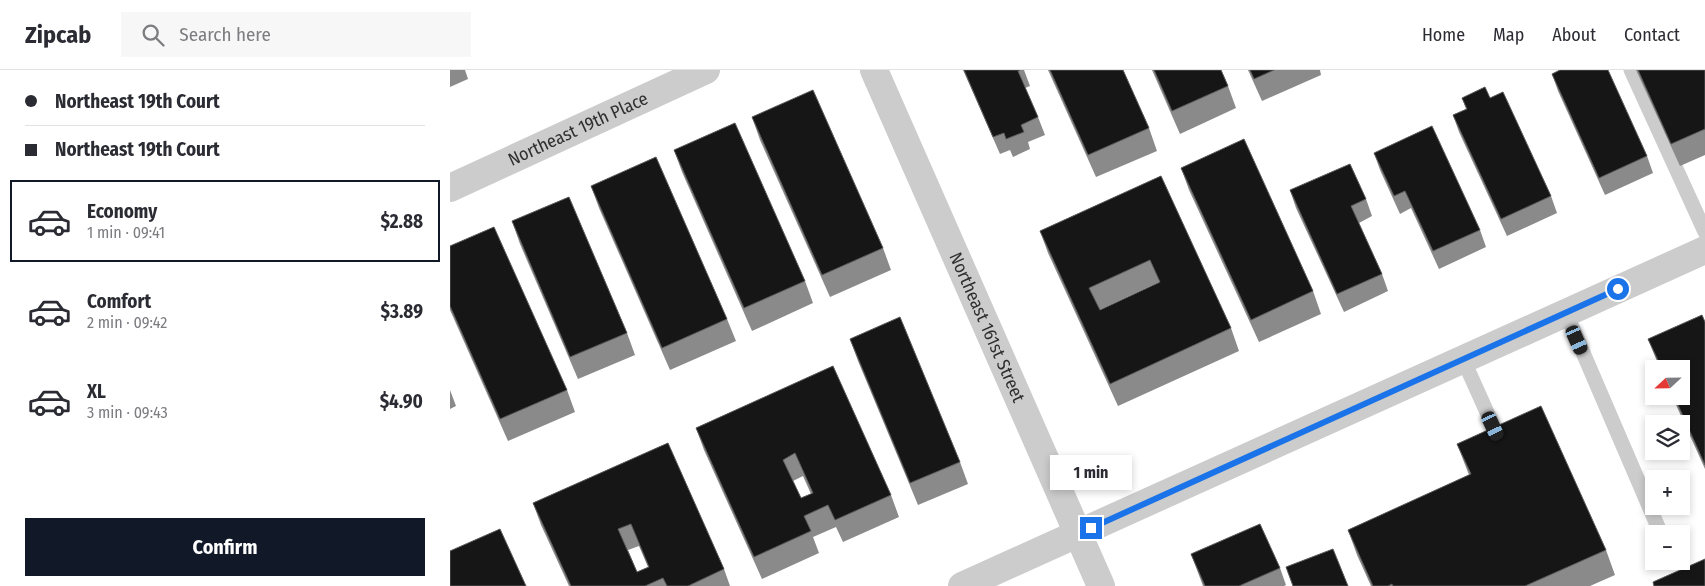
<!DOCTYPE html>
<html lang="en">
<head>
<meta charset="utf-8">
<style>
  :root { --surface:#fff; --page:#f7f7f7; --text:#2b2b33; --muted:#7c7c81; --line:#e1e1e2; --accent:#111827 }
  body { margin:0; font-family:"Fira Sans Condensed",sans-serif; background:var(--page); color:var(--text); height:100vh; display:flex; flex-direction:column; font-size:19px; white-space:nowrap }
  * { box-sizing:border-box; margin:0 }
  p { font-size:16px; color:var(--muted) }
  .icon { flex:none; width:28px; height:28px; fill:none; stroke:currentColor; stroke-width:2; stroke-linecap:round; stroke-linejoin:round }
  .map { position:relative; flex:1; overflow:hidden }
  .side { display:flex; flex-direction:column; background:var(--surface); width:450px }
  .side>* { flex:none }
  .hud { display:grid; align-content:center; height:110px; padding:0 25px; background:var(--surface) }
  .needle { width:32px; rotate:248deg }
  .fabs { position:absolute; left:1195px; top:290px; display:grid; gap:10px }
  .fabs a { display:grid; place-items:center; width:45px; height:45px; border-radius:0px; background:var(--surface); box-shadow:0 2px 8px #0003; font-size:25px }
  .end { position:absolute; width:22px; height:22px; margin:-11px; border:6px solid #1a73e8; background:#fff; box-shadow:0 0 0 2px #fff }
  .from { border-radius:50% }
  .bubble { position:absolute; height:35px; border-radius:0px; background:var(--surface); box-shadow:0 2px 8px #0003; font-size:16px; font-weight:700; line-height:35px; text-align:center }
  .car { position:absolute; width:15px; height:30px; margin:-15px -8px; border-radius:6px; box-shadow:0 0 4px 1px #0007; background:linear-gradient(#222 24%,#8ab4d8 0 40%,#222 0 76%,#8ab4d8 0 86%,#222 0) }
  .hud b { display:flex; align-items:center; gap:18px; height:48px; font-size:19px }
  .hud b+b { border-top:1px solid var(--line) }
  .hud i { width:12px; height:12px; background:var(--text) }
  ul { padding:0; list-style:none }
  li { display:flex; align-items:center; gap:15px; height:82px; margin:0 10px 8px; padding:0 15px; border:2px solid transparent; border-radius:0px }
  li div { flex:1 }
  li b { display:block; font-size:19px }
  li em { font-style:normal; font-weight:700 }
  li.selected { border-color:var(--accent) }
  li>.icon { width:45px; height:45px; stroke-width:1.5 }
  .button { display:flex; gap:10px; margin-top:auto; padding:10px 25px }
  .button a { flex:1; height:58px; border-radius:0px; background:var(--accent); color:#fff; font-size:20px; font-weight:700; line-height:58px; text-align:center }
  header { display:flex; align-items:center; gap:30px; box-sizing:border-box; height:70px; padding:0 25px; background:var(--surface); border-bottom:1px solid var(--line) }
  header strong { font-size:24px }
  nav { display:flex; gap:28px; margin-inline-start:auto; font-size:18px }
  .search { width:350px; height:45px; background:var(--page); display:flex; align-items:center; gap:12px; box-sizing:border-box; padding:0 18px; border-radius:0px; color:var(--muted); font-size:19px }
  main { display:flex; flex:1; min-height:0 }
  .map>svg:first-child { display:block }
  .lines { fill:none; stroke-linecap:round; stroke-linejoin:round }
  .lane { stroke:#ccc; stroke-width:15 }
  .street { stroke:#ccc; stroke-width:28 }
  .wall { fill:#8a8a8a; fill-rule:evenodd }
  .building { fill:#161616; stroke:#5c5c5c; fill-rule:evenodd }
  .route { stroke:#1a73e8; stroke-width:6 }
  .labels { text-anchor:middle; dominant-baseline:central; stroke-width:5; stroke-linejoin:round; paint-order:stroke }
  .street-label { font-size:18px; fill:#2f2f2f; stroke:#fff }
</style>
</head>
<body>
<header>
<strong>Zipcab</strong>
<div class="search"><svg class="icon" aria-label="search" viewBox="0 0 24 24"><circle cx="10" cy="10" r="6"/><path d="M15 15l6 6"/></svg>Search here</div>
<nav><a>Home</a><a>Map</a><a>About</a><a>Contact</a></nav>
</header>
<main>
<section class="side">
<div class="hud">
<b><i class="from"></i>Northeast 19th Court</b>
<b><i></i>Northeast 19th Court</b>
</div>
<ul>
<li class="selected"><svg class="icon" aria-label="car" viewBox="0 0 24 24"><path d="M5 17H2v-5l4-1 3-4h7l3 4 3 1v5h-3M9 17h6M6 11h13"/><circle cx="7" cy="17" r="2"/><circle cx="17" cy="17" r="2"/></svg><div><b>Economy</b><p>1 min · 09:41</p></div><em>$2.88</em></li>
<li><svg class="icon" aria-label="car" viewBox="0 0 24 24"><path d="M5 17H2v-5l4-1 3-4h7l3 4 3 1v5h-3M9 17h6M6 11h13"/><circle cx="7" cy="17" r="2"/><circle cx="17" cy="17" r="2"/></svg><div><b>Comfort</b><p>2 min · 09:42</p></div><em>$3.89</em></li>
<li><svg class="icon" aria-label="car" viewBox="0 0 24 24"><path d="M5 17H2v-5l4-1 3-4h7l3 4 3 1v5h-3M9 17h6M6 11h13"/><circle cx="7" cy="17" r="2"/><circle cx="17" cy="17" r="2"/></svg><div><b>XL</b><p>3 min · 09:43</p></div><em>$4.90</em></li>
</ul>
<div class="button"><a>Confirm</a></div>
</section>
<div class="map">
<svg width="1255" height="516" viewBox="0 0 1255 516">
  <rect width="100%" height="100%" fill="#fff"/>
  <g class="lines">
    <g class="lane">
      <path d="M 1181,0 L 1255,162"/>
      <path d="M 1116,243 L 1211,464"/>
      <path d="M 1013,289 L 1049,369"/>
    </g>
    <g class="street">
      <path id="s1" d="M 424,0 L 651,516"/>
      <path id="s2" d="M 0,118 L 256,0"/>
      <path d="M 512,516 L 1255,180"/>
    </g>
  </g>
  <g class="wall">
    <path d="M 0,0 L 15,0 L 18,9 L 0,17 Z"/>
    <path d="M 513,0 L 574,0 L 580,16 L 575,18 L 588,47 L 595,65 L 578,72 L 580,79 L 563,87 L 560,80 L 550,84 Z"/>
    <path d="M 598,0 L 673,0 L 699,58 L 707,81 L 646,107 Z"/>
    <path d="M 702,0 L 771,0 L 778,16 L 786,38 L 730,64 Z"/>
    <path d="M 798,0 L 870,0 L 871,5 L 812,31 Z"/>
    <path d="M 1186,0 L 1255,0 L 1255,85 L 1230,96 Z"/>
    <path d="M 1102,4 L 1197,86 L 1203,103 L 1155,125 L 1108,21 Z"/>
    <path d="M 1012,28 L 1040,28 L 1101,126 L 1107,143 L 1057,166 L 1009,62 L 1003,45 L 1016,39 Z"/>
    <path d="M 302,47 L 433,178 L 441,200 L 380,227 L 310,70 Z"/>
    <path d="M 224,80 L 355,211 L 363,233 L 302,261 L 232,102 Z"/>
    <path d="M 924,83 L 1030,160 L 1036,177 L 989,199 L 961,138 L 950,144 L 930,100 Z"/>
    <path d="M 731,98 L 863,221 L 871,244 L 809,272 L 739,120 Z"/>
    <path d="M 711,106 L 781,258 L 789,281 L 668,336 L 598,183 L 590,161 ZM 709,212 L 709,213 L 650,240 L 649,240 Z"/>
    <path d="M 141,116 L 277,249 L 286,271 L 220,300 L 149,138 Z"/>
    <path d="M 840,120 L 916,129 L 922,146 L 909,153 L 932,204 L 938,221 L 894,242 L 846,138 Z"/>
    <path d="M 62,151 L 177,263 L 185,285 L 128,309 L 70,174 Z"/>
    <path d="M 0,176 L 117,320 L 125,342 L 58,371 L 0,240 Z"/>
    <path d="M 1255,252 L 1255,399 L 1222,326 L 1231,326 L 1231,299 L 1210,299 L 1198,269 Z"/>
    <path d="M 400,269 L 510,392 L 518,414 L 468,435 L 408,291 Z"/>
    <path d="M 383,296 L 441,425 L 449,447 L 393,472 L 386,457 L 363,467 L 369,483 L 312,509 L 254,380 L 246,358 ZM 353,406 L 361,424 L 351,428 L 343,411 Z"/>
    <path d="M 0,320 L 6,336 L 0,339 Z"/>
    <path d="M 218,373 L 274,499 L 280,516 L 119,516 L 91,455 L 83,433 ZM 189,476 L 198,497 L 187,502 L 178,480 Z"/>
    <path d="M 1007,374 L 1156,480 L 1165,505 L 1140,516 L 921,516 L 907,485 L 898,460 L 1019,405 Z"/>
    <path d="M 741,484 L 830,498 L 836,515 L 834,516 L 753,516 Z"/>
  </g>
  <g class="building">
    <path d="M 514,0 L 570,0 L 568,1 L 588,47 L 571,55 L 574,62 L 556,69 L 554,63 L 543,67 Z"/>
    <path d="M 600,0 L 673,0 L 699,58 L 638,85 Z"/>
    <path d="M 704,0 L 771,0 L 778,16 L 722,41 Z"/>
    <path d="M 800,0 L 824,0 L 804,9 Z"/>
    <path d="M 1110,0 L 1158,0 L 1197,86 L 1149,108 L 1102,4 Z"/>
    <path d="M 1188,0 L 1255,0 L 1255,59 L 1221,74 Z"/>
    <path d="M 1035,17 L 1040,28 L 1053,22 L 1101,126 L 1051,149 L 1003,45 L 1017,39 L 1012,28 Z"/>
    <path d="M 363,20 L 433,178 L 372,205 L 302,47 Z"/>
    <path d="M 285,53 L 355,211 L 294,238 L 224,80 Z"/>
    <path d="M 982,56 L 1030,160 L 983,181 L 955,121 L 944,126 L 924,83 Z"/>
    <path d="M 794,69 L 863,221 L 801,250 L 731,98 Z"/>
    <path d="M 206,87 L 277,249 L 212,278 L 141,116 Z"/>
    <path d="M 900,94 L 916,129 L 901,136 L 932,204 L 887,224 L 840,120 Z"/>
    <path d="M 711,106 L 781,258 L 660,314 L 590,161 ZM 700,190 L 710,212 L 650,240 L 639,218 Z"/>
    <path d="M 119,127 L 177,263 L 120,287 L 62,151 Z"/>
    <path d="M 44,157 L 117,320 L 50,349 L 0,236 L 0,176 Z"/>
    <path d="M 1252,245 L 1255,252 L 1255,395 L 1224,326 L 1231,326 L 1231,299 L 1212,299 L 1198,269 Z"/>
    <path d="M 450,247 L 510,392 L 460,413 L 400,269 Z"/>
    <path d="M 383,296 L 441,425 L 385,450 L 378,435 L 354,446 L 361,461 L 304,487 L 246,358 ZM 345,383 L 363,423 L 351,428 L 333,390 Z"/>
    <path d="M 1091,336 L 1156,480 L 1075,516 L 943,516 L 942,514 L 938,516 L 923,516 L 898,460 L 1021,404 L 1007,374 Z"/>
    <path d="M 218,373 L 274,499 L 238,516 L 217,516 L 213,508 L 195,516 L 121,516 L 83,433 ZM 181,454 L 199,497 L 187,502 L 168,459 Z"/>
    <path d="M 810,454 L 830,498 L 789,516 L 755,516 L 741,484 Z"/>
    <path d="M 50,459 L 76,516 L 0,516 L 0,481 Z"/>
    <path d="M 883,479 L 898,516 L 843,516 L 836,497 Z"/>
    <path d="M 1255,489 L 1255,516 L 1204,516 L 1203,512 Z"/>
  </g>
  <g class="lines">
    <path class="route" d="M 641,458 L 1168,219"/>
  </g>
  <g class="labels">
    <g class="street-label">
      <text stroke="none"><textPath href="#s2" startOffset="141">Northeast 19th Place</textPath></text>
      <text stroke="none"><textPath href="#s1" startOffset="281">Northeast 161st Street</textPath></text>
    </g>
  </g>
</svg>
<div class="fabs">
<a><svg class="needle" viewBox="-14 -14 28 28"><path d="M0-13l5 13h-10z" fill="#e53935"/><path d="M0 13l5-13h-10z" fill="#7c7c81"/></svg></a>
<a><svg class="icon" aria-label="layers" viewBox="0 0 24 24"><path d="M12 4l9 5-9 5-9-5zM3 14l9 5 9-5"/></svg></a>
<a>+</a>
<a>−</a>
</div>
<i class="end from" style="left:1168px;top:219px"></i>
<i class="end" style="left:641px;top:458px"></i>
<div class="bubble" style="left:600px;top:385px;width:82px">1 min</div>
<i class="car" style="left:1127px;top:270px;rotate:156deg"></i>
<i class="car" style="left:1043px;top:356px;rotate:155deg"></i>
</div>
</main>
</body>
</html>
